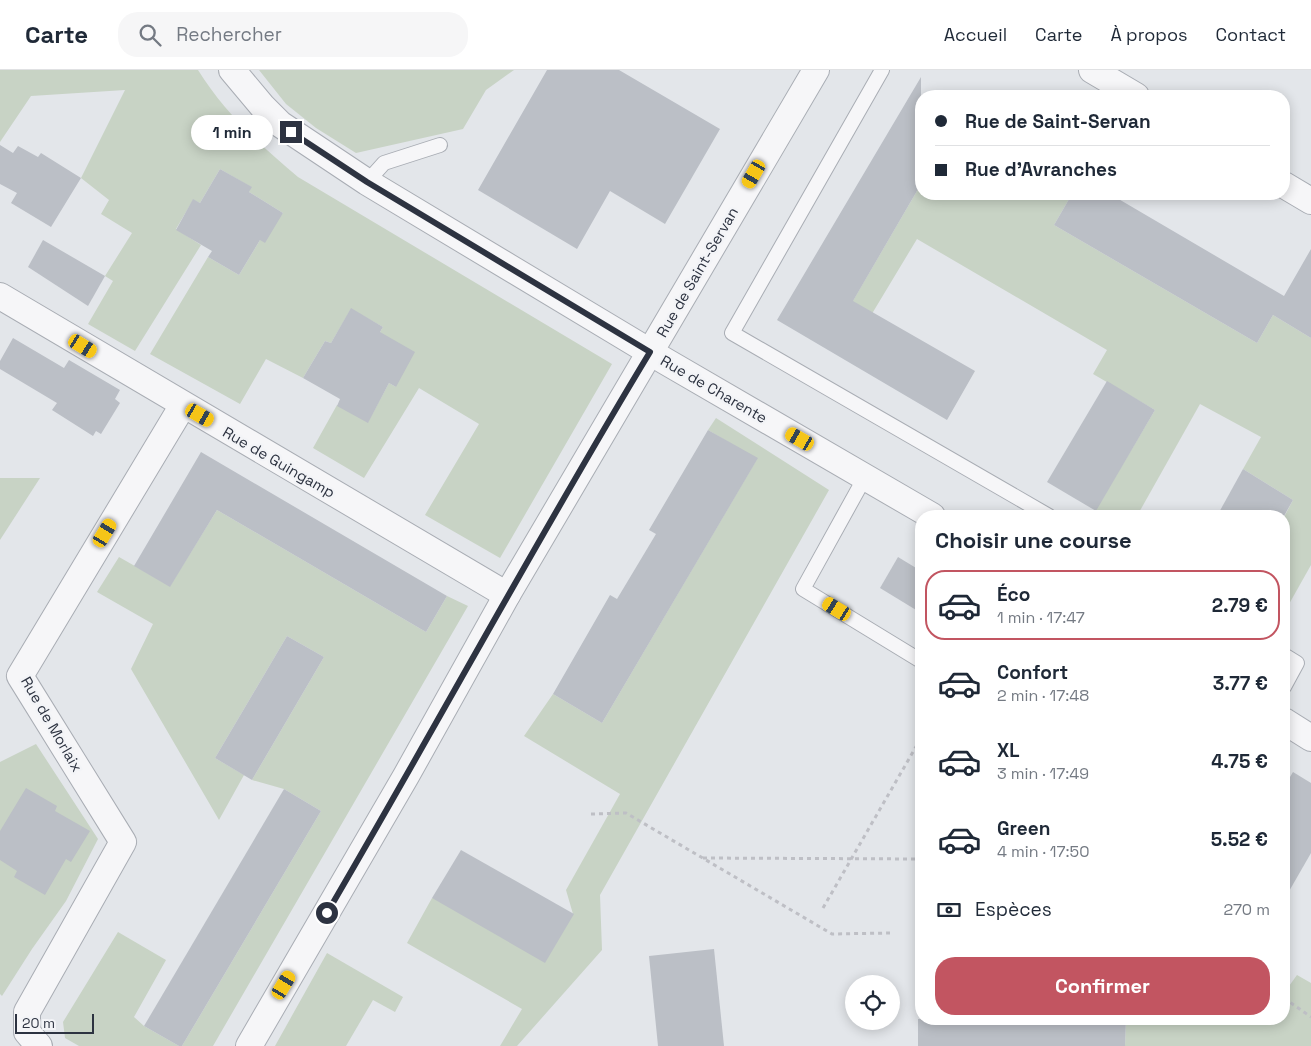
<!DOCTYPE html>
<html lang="fr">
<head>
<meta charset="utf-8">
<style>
  :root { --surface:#fff; --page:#f6f6f7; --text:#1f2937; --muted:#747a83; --line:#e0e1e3; --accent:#c25561 }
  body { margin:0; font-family:"Space Grotesk",sans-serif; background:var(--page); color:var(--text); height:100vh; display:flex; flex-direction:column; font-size:19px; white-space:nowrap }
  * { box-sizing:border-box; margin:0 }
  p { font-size:16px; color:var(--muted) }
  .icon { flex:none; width:28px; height:28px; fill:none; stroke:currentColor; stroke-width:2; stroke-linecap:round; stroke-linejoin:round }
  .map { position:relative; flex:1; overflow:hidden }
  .side { position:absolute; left:915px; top:440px; width:375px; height:515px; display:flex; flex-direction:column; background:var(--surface); border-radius:20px; box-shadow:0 2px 12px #0003 }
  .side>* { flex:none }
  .hud { position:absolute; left:915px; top:20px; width:375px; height:110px; border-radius:20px; box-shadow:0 2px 12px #0003; display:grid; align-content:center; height:110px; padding:0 20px; background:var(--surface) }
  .tools { position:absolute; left:845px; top:905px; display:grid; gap:10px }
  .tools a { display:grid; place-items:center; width:55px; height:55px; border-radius:50%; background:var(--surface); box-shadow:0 2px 12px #0003; font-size:25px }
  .scale { position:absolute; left:15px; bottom:12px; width:79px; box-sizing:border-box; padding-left:5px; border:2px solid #2d3341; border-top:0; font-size:14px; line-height:18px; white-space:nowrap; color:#2d3341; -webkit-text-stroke:4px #f3f4f7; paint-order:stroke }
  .end { position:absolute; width:22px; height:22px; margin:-11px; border:6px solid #2d3341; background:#fff; box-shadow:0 0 0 2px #fff }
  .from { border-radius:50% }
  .bubble { position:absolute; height:35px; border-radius:18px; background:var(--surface); box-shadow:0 2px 12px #0003; font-size:16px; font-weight:700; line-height:35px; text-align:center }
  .car { position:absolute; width:15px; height:30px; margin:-15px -8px; border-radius:6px; box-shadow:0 0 4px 1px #0007; background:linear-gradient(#f5c518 24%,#345 0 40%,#f5c518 0 76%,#345 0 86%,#f5c518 0) }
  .hud b { display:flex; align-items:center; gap:18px; height:48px; font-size:19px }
  .hud b+b { border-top:1px solid var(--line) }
  .hud i { width:12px; height:12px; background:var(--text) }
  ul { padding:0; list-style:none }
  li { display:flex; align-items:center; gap:15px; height:70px; margin:0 10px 8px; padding:0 10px; border:2px solid transparent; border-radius:20px }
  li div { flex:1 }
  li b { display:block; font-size:19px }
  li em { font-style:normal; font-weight:700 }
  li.current { border-color:var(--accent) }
  li>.icon { width:45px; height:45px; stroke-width:1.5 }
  h2 { padding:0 20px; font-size:22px; line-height:60px }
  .pay { display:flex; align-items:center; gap:12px; height:55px; padding:0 20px; font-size:19px }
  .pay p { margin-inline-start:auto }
  .cta { display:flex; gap:10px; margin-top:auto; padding:10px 20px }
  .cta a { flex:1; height:58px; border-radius:20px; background:var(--accent); color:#fff; font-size:20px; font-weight:700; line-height:58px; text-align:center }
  header { display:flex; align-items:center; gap:30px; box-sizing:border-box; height:70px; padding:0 25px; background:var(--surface); border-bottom:1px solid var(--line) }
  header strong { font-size:24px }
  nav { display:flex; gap:28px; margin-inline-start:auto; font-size:18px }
  .search { width:350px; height:45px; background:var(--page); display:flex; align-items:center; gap:12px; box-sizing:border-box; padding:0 18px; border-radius:20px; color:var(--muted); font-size:19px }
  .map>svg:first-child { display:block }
  .green { fill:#c8d3c5 }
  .building { fill:#bbbfc6 }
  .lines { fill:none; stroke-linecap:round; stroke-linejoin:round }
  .service-casing { stroke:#a9adb4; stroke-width:16 }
  .minor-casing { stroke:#a9adb4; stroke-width:28 }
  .path { stroke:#bebfc5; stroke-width:3; stroke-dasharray:4 4; stroke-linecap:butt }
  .service { stroke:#f6f6f8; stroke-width:14 }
  .minor { stroke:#f6f6f8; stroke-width:26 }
  .route { stroke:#2d3341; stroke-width:6 }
  .labels { text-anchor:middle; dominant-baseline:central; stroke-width:5; stroke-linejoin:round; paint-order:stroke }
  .street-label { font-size:15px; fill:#2d3341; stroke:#f3f4f7 }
</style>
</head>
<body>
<header>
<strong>Carte</strong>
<div class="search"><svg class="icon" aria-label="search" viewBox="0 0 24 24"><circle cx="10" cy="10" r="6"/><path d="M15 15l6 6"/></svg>Rechercher</div>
<nav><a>Accueil</a><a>Carte</a><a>À propos</a><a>Contact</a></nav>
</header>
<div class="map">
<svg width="1311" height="976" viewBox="0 0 1311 976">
  <rect width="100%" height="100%" fill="#e3e6ea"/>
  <g class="green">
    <path d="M 0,0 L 198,0 C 224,42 261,76 298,107 L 612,294 L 500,488 L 425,445 L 479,354 L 419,318 L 364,408 L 313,378 L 337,335 L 368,352 L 389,313 L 396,317 L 380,262 L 383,257 L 351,239 L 331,273 L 325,271 L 303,308 L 266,289 L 240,334 L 150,284 L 208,187 L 239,205 L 260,170 L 283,143 L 249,122 L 251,117 L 220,99 L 200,133 L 193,130 L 176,159 L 201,175 L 135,281 L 88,254 L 113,211 L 105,206 L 132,163 L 101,144 L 109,130 L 81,108 L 125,20 L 31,26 L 0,72 Z"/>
    <path d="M 259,0 L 514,0 L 486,20 L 463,59 L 356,83 L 316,58 L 286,34 Z"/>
    <path d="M 921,114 L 921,124 L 1072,124 L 1054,155 L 1257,273 L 1273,245 L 1311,268 L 1311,495 L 1284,543 L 1284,447 L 1293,430 L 1243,399 L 1261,367 L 1200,334 L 1137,446 L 1092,446 L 1155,340 L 1093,304 L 1107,280 L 917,169 L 867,252 L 847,241 Z"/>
    <path d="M 716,348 L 829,420 L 600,825 L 602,880 L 517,976 L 500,976 L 522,939 L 407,873 L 432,828 L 573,844 L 566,820 L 620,724 L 524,666 L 553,624 L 602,653 L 757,389 L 708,360 Z"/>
    <path d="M 0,408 L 40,408 L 0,470 Z"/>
    <path d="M 217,440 L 426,562 L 447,526 L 468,536 L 213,976 L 182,976 L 321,741 L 284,719 L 252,710 L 324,587 L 287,566 L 215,688 L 244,705 L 219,750 L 131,599 L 153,554 L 97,522 L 119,487 L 170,516 Z"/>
    <path d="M 36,674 L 98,769 L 66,831 L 32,879 L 2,926 L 0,924 L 0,692 Z"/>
    <path d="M 118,862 L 166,890 L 134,947 L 144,956 L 179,976 L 79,976 L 65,968 L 63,952 Z"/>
    <path d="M 327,883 L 403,927 L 395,942 L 373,930 L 346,976 L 275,976 Z"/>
    <path d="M 1297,905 L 1311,913 L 1311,976 L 1125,976 L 1126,949 L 1284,949 L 1284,923 Z"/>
  </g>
  <g class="building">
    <path d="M 547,0 L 619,0 L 720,59 L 665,154 L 610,121 L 577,179 L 478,120 Z"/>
    <path d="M 921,7 L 921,114 L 853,231 L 975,301 L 947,350 L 777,250 Z"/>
    <path d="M 0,75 L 13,83 L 18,76 L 38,87 L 41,83 L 81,108 L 51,157 L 11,133 L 17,123 L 0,114 Z"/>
    <path d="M 220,99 L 252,117 L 249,122 L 283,143 L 265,173 L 260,170 L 239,205 L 208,187 L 212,181 L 176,160 L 193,129 L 200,133 Z"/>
    <path d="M 1072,124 L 1110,124 L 1284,226 L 1311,179 L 1311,268 L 1273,245 L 1257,273 L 1054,155 Z"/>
    <path d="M 43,170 L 105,206 L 88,236 L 28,197 Z"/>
    <path d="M 351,238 L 383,257 L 380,262 L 415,282 L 396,317 L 389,313 L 368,353 L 337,336 L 340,329 L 303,308 L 325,271 L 331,273 Z"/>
    <path d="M 13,268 L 64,298 L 69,290 L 120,320 L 115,329 L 120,333 L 101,364 L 96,361 L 93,366 L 52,340 L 57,333 L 0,299 L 0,291 Z"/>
    <path d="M 1107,311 L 1155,340 L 1096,441 L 1047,412 Z"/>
    <path d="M 708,360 L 758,388 L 602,653 L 553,624 L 610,525 L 617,529 L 656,464 L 649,460 Z"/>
    <path d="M 201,382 L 447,526 L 426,562 L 217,440 L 170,517 L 134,496 Z"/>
    <path d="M 1243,399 L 1293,430 L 1284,446 L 1217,446 Z"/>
    <path d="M 898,487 L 921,501 L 921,543 L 880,518 Z"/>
    <path d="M 287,566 L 324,587 L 252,710 L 215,688 Z"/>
    <path d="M 1293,702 L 1311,713 L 1311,783 L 1284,830 L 1284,717 Z"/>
    <path d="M 26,718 L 57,736 L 55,741 L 90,761 L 71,792 L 66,789 L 45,825 L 14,807 L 17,801 L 0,790 L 0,761 Z"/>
    <path d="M 284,719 L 321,741 L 182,976 L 179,976 L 144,956 Z"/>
    <path d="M 461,780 L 574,844 L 545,893 L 432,828 Z"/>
    <path d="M 714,879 L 724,976 L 658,976 L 649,886 Z"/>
    <path d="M 918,949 L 1126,949 L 1125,976 L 918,976 Z"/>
  </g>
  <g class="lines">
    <defs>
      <g id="service">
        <path d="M 882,0 L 732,263 L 1049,446"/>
        <path d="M 367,112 L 384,93 L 440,75"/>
        <path d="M 865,407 L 803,519 L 921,591"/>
        <path d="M 1284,585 L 1297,593 L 1284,617"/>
      </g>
      <g id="minor">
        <path d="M 232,0 L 263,37 L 280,54 L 367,112 L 665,291 L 932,446"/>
        <path d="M 1092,0 L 1136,26"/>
        <path d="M 1284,115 L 1311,131"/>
        <path d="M 0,226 L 507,525"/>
        <path d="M 1284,651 L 1311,668"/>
        <path d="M 39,976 L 27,962 L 27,942 L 123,772 L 20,606 L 183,335"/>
        <path d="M 249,976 L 406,706 L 507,525 L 816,0"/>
      </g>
    </defs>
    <use href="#service" class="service-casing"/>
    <use href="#minor" class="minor-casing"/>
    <g class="path">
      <path d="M 591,744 L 626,743 L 832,864 L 890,863"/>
      <path d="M 703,788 L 921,789"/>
      <path d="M 823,838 L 921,668"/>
      <path d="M 1284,928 L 1311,947"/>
    </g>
    <use href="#service" class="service"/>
    <use href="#minor" class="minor"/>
  </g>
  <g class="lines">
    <path class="route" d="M 291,62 L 367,112 L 650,282 C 538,467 436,657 327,843"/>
  </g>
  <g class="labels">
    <g class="street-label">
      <text transform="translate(697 202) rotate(-60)">Rue de Saint-Servan</text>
      <text transform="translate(714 319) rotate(30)">Rue de Charente</text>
      <text transform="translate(279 392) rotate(30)">Rue de Guingamp</text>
      <text transform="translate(52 654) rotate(60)">Rue de Morlaix</text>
    </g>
  </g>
</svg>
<div class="tools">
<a><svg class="icon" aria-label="locate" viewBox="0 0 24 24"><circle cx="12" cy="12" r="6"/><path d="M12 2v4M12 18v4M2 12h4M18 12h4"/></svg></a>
</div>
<div class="scale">20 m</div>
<i class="end from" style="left:327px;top:843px"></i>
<i class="end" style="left:291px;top:62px"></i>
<div class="bubble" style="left:191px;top:45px;width:82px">1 min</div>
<i class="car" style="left:754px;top:104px;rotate:210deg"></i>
<i class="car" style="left:83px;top:276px;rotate:121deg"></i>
<i class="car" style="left:200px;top:345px;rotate:120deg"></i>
<i class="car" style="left:800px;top:369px;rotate:300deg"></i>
<i class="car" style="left:105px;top:463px;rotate:31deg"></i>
<i class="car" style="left:837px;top:539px;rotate:301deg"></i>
<i class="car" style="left:284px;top:915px;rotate:31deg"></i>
<div class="hud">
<b><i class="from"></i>Rue de Saint-Servan</b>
<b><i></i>Rue d'Avranches</b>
</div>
<section class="side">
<h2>Choisir une course</h2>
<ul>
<li class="current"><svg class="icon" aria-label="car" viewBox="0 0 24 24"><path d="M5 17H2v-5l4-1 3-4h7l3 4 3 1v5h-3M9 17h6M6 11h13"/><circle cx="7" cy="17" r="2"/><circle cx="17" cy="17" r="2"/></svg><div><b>Éco</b><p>1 min · 17:47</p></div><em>2.79 €</em></li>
<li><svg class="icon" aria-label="car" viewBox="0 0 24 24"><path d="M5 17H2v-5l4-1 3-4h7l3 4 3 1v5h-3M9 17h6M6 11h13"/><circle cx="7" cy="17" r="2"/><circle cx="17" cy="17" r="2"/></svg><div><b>Confort</b><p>2 min · 17:48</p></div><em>3.77 €</em></li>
<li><svg class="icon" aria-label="car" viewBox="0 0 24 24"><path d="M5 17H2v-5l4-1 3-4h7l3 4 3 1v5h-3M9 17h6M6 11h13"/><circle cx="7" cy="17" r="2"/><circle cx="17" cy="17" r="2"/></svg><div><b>XL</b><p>3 min · 17:49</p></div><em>4.75 €</em></li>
<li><svg class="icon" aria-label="car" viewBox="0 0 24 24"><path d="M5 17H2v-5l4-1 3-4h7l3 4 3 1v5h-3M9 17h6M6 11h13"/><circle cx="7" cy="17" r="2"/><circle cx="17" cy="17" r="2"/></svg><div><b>Green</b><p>4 min · 17:50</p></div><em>5.52 €</em></li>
</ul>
<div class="pay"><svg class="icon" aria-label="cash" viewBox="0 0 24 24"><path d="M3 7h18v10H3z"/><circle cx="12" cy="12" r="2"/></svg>Espèces<p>270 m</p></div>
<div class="cta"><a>Confirmer</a></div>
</section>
</div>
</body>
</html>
